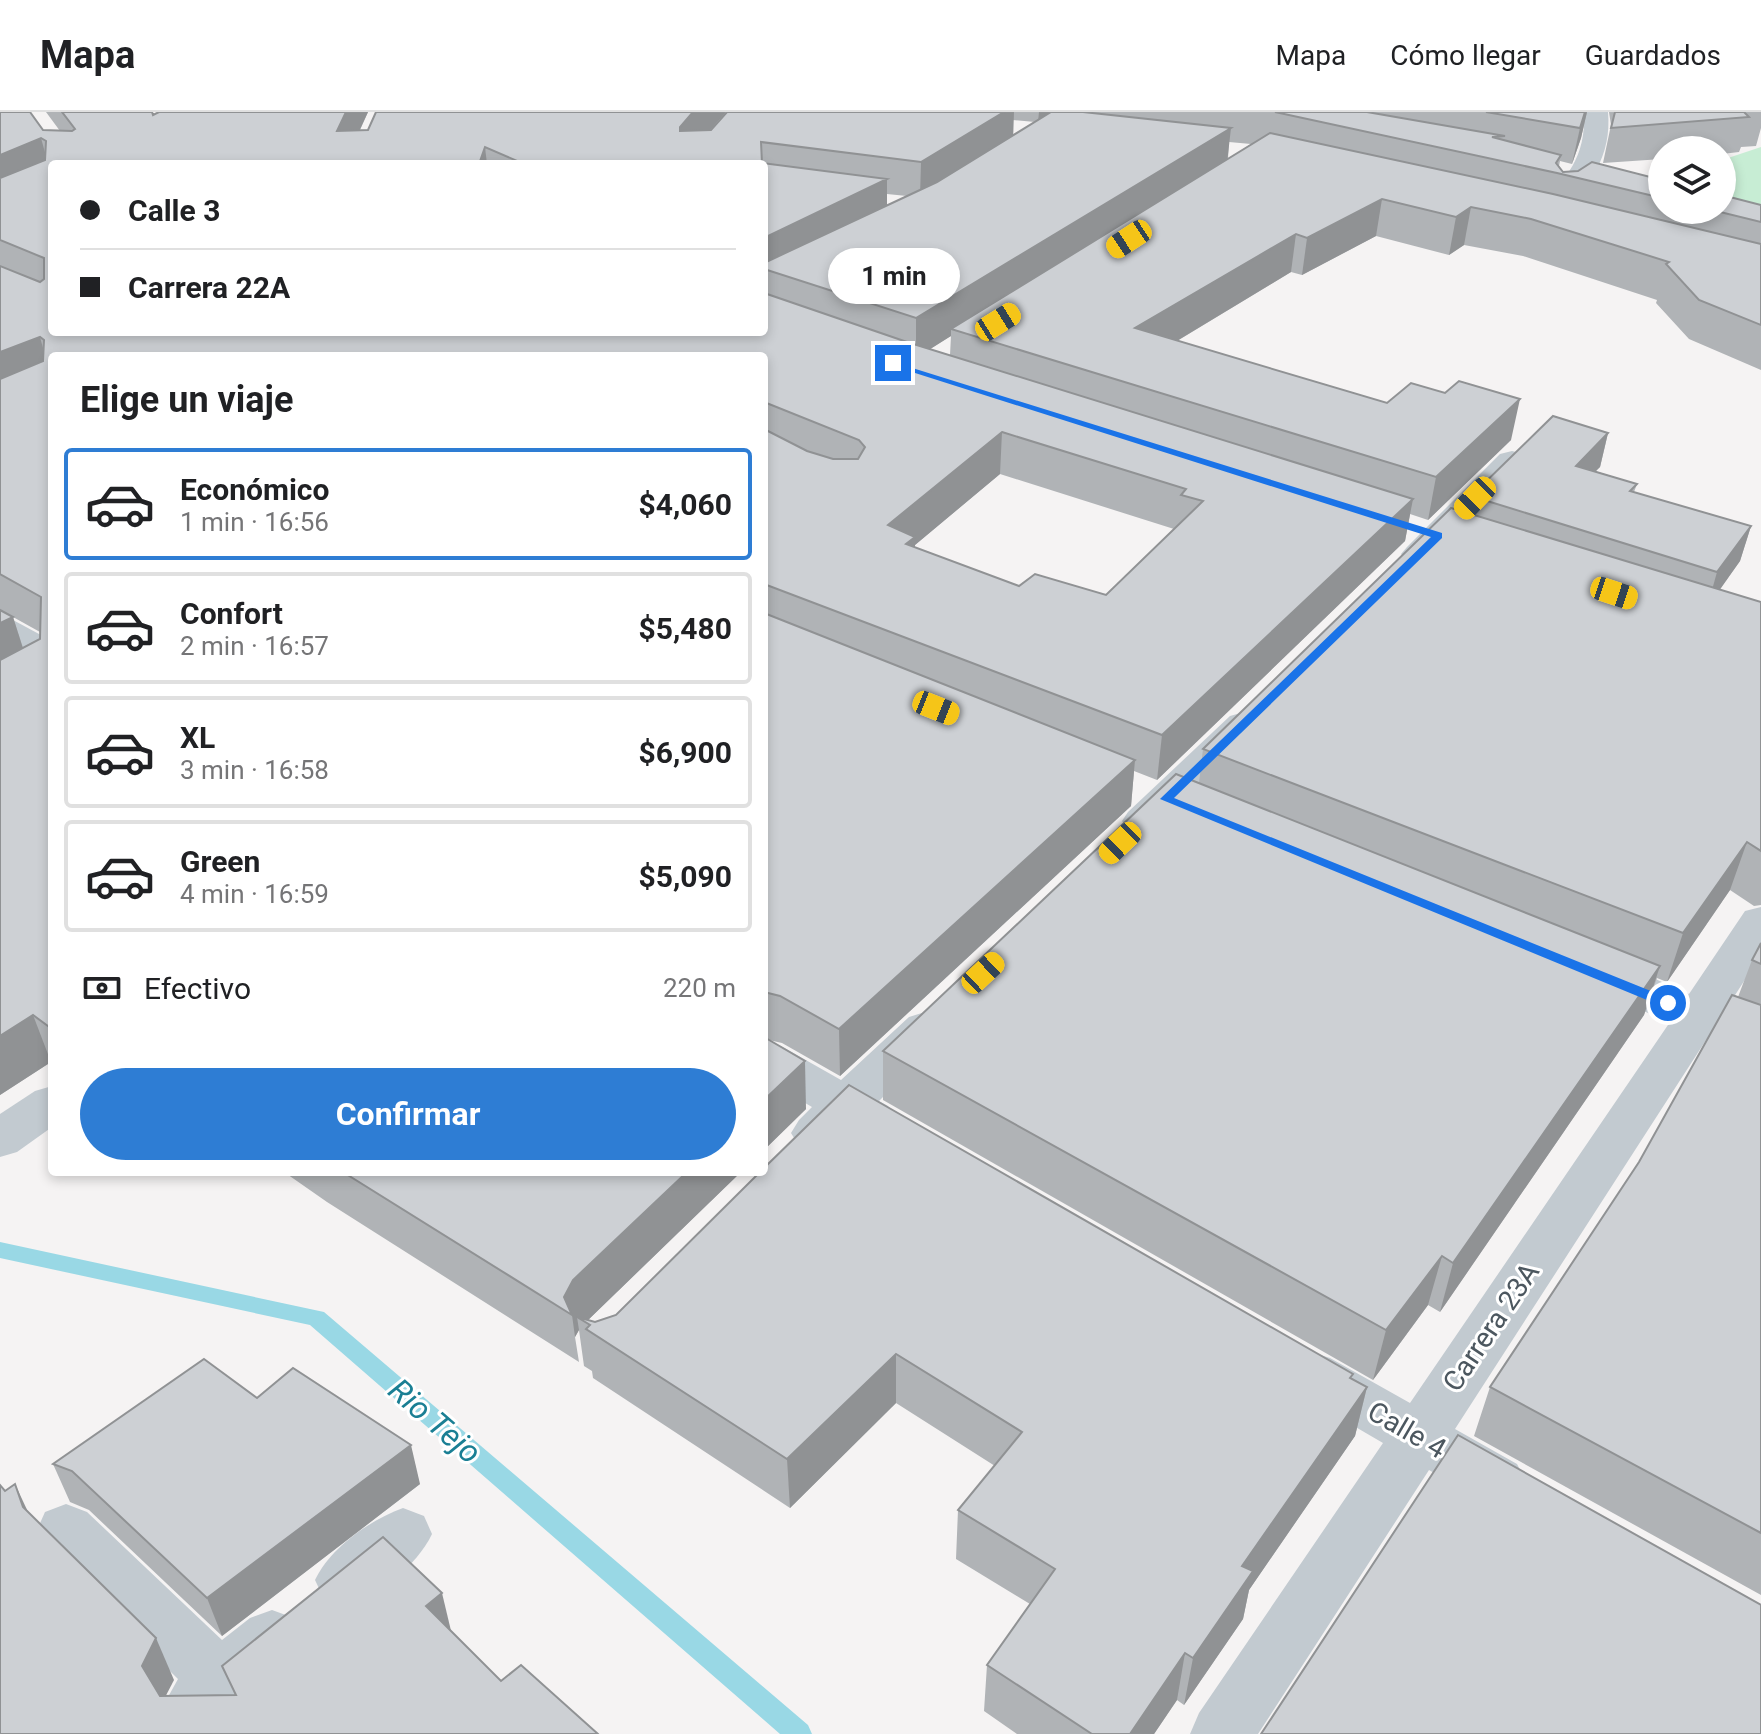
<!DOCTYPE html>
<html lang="es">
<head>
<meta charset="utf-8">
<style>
  :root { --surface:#fff; --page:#f6f6f6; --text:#202124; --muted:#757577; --line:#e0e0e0; --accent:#2e7dd4 }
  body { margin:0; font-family:Roboto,sans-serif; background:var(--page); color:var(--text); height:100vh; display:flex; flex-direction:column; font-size:30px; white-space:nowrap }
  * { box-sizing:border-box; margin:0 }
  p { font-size:26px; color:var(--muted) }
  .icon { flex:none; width:44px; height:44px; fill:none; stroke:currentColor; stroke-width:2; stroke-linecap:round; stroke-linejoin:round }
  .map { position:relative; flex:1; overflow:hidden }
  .panel { position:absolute; left:48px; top:240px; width:720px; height:824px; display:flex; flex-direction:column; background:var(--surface); border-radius:8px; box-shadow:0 4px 12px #0003 }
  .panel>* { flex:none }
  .guide { position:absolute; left:48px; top:48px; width:720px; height:176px; border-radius:8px; box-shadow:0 4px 12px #0003; display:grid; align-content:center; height:176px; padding:0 32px; background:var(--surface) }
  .buttons { position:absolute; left:1648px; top:24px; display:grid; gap:16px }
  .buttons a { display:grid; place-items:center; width:88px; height:88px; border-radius:50%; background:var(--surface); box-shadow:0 4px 12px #0003; font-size:40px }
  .end { position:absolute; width:36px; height:36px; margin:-18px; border:10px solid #1a73e8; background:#fff; box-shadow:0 0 0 4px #fff }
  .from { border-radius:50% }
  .bubble { position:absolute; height:56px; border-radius:28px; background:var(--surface); box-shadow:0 4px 12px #0003; font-size:26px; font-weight:700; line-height:56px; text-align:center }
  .car { position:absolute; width:24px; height:48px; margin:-24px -12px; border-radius:10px; box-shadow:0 0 6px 2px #0007; background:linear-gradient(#f5c518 24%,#345 0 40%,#f5c518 0 76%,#345 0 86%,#f5c518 0) }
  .guide b { display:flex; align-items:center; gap:28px; height:76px; font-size:30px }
  .guide b+b { border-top:2px solid var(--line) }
  .guide i { width:20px; height:20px; background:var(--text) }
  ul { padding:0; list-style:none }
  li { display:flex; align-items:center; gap:24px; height:112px; margin:0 16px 12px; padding:0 16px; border:4px solid var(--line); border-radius:8px }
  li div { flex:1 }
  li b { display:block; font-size:30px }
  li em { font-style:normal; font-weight:700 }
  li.current { border-color:var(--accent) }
  li>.icon { width:72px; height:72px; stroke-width:1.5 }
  h2 { padding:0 32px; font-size:36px; line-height:96px }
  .pay { display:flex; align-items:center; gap:20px; height:88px; padding:0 32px; font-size:30px }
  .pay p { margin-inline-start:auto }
  .button { display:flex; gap:16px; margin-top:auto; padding:16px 32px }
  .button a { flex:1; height:92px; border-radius:48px; background:var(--accent); color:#fff; font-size:32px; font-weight:700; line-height:92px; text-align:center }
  header { display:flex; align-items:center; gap:48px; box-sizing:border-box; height:112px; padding:0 40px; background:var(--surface); border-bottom:2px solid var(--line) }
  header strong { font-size:38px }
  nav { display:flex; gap:44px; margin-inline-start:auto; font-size:28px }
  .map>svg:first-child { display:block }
  .green { fill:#c7edd4 }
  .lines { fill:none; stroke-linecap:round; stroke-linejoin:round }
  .stream { fill:#99d8e5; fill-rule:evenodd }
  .street { fill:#c2cad0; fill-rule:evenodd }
  .wall { fill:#b0b3b6; fill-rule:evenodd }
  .shaded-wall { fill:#909294 }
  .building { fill:#cdd0d4; stroke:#909294; stroke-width:2; fill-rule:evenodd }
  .route { fill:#1a73e8 }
  .labels { text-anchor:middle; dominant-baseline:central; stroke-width:6; stroke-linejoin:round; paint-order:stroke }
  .near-street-label { font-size:28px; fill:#4c575f; stroke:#fff }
  .near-water-label { font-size:32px; font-style:italic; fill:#1a7f94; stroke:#fff }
</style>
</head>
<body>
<header>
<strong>Mapa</strong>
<nav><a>Mapa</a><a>Cómo llegar</a><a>Guardados</a></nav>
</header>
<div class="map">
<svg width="1761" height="1622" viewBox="0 0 1761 1622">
  <rect width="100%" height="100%" fill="#f5f3f3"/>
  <path class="green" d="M 1761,35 L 1761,125 L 1722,98 L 1722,48 Z"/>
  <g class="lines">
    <path class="stream" d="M 0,1130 L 324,1200 L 808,1613 L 812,1622 L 780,1622 L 310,1213 L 0,1146 Z"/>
    <g class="street">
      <path d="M 1584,0 L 1608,0 C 1612,44 1590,72 1563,105 L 1545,105 L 1541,99 C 1566,62 1586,48 1584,0 Z"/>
      <path d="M 1512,339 L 1524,342 L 1528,349 L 1524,356 L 1431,449 L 1419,453 L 1407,449 L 1401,442 L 1407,435 L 1500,342 Z"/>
      <path d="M 0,505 L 13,508 L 52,529 L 52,555 L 39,552 L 0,531 Z"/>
      <path d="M 1244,600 L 1258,604 L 1264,612 L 1258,620 L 1158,718 L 1143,722 L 1128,718 L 1122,709 L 1128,700 L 1230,604 Z"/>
      <path d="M 1761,795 L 1761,843 L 1726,897 L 1761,911 L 1761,945 L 1708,925 L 1455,1317 L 1517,1352 L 1526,1369 L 1517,1386 L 1497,1394 L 1477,1386 L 1429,1358 L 1258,1622 L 1190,1622 L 1199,1601 L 1383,1331 L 1292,1278 L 1284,1262 L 1292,1246 L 1311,1240 L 1330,1246 L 1410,1291 L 1670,910 L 1578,872 L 1571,861 L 1578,850 C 1613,841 1656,869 1689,882 L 1745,799 Z"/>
      <path d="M 925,900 L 941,905 L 948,916 L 941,927 L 879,989 L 888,994 L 895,1007 L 888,1020 L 871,1025 L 850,1017 C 833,1034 823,1041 799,1034 L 791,1021 L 799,1008 L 812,995 L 764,967 L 764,929 L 781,934 L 841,968 L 909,905 Z"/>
      <path d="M 52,974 L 52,1015 L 17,1040 L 0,1045 L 0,1002 L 35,979 Z"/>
      <path d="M 66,1392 L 87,1400 L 222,1528 L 250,1506 L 272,1498 L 294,1506 L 303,1526 L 294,1546 L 235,1595 L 250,1622 L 178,1622 L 163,1594 L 178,1567 L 45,1436 L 37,1418 L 45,1400 Z"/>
      <path d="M 403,1396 L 424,1404 L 432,1422 C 417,1454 378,1483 345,1495 L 324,1487 L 315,1468 C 330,1436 370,1408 403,1396 Z"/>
    </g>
  </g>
  <g class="wall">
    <path d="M 0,0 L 43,18 L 60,19 L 46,0 L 152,0 L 153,3 L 159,0 L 368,0 L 360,18 L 726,0 L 710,18 L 711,18 L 727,0 L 1587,0 L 1581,26 L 1572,52 L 1560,49 L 1559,54 L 1563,60 L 1662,68 L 1662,98 L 1722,98 L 1761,93 L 1761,258 L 1689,227 L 1656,191 L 1657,188 L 1523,144 L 1464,133 L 1449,143 L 1376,124 L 1302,163 L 1291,160 L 1177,229 L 1511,328 L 1428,408 L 1410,402 L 1405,429 L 1157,668 L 1134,659 L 1131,694 L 840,964 L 782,931 L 769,928 L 806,997 L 764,1038 L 764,244 L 52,244 L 52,951 L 51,950 L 0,983 ZM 1013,8 L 1035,10 L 1013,23 ZM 1229,30 L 1251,32 L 1228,47 ZM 52,52 L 764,52 L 764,220 L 52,220 ZM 887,82 L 907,84 L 887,94 ZM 951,224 L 950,243 L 930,237 L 949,225 ZM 1000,362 L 1174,417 L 1106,483 L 1019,474 L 915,436 L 915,433 ZM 13,505 L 40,520 L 40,527 L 23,536 Z"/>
    <path d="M 1609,0 L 1761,0 L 1761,16 L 1756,34 L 1741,35 L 1739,40 L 1722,42 L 1722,38 L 1662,38 L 1662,47 L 1603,51 L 1611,13 Z"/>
    <path d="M 1608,321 L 1600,355 L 1595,359 L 1637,372 L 1634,380 L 1751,414 L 1740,449 L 1719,478 L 1761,490 L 1761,793 L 1754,794 L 1730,778 L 1667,870 L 1657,866 L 1644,903 L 1440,1200 L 1428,1193 L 1373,1268 L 883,988 L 883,939 L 1199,671 L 1203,637 L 1467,401 L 1471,384 Z"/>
    <path d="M 1761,831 L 1761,1483 L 1474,1324 L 1490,1275 L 1639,1050 L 1738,885 L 1752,848 Z"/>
    <path d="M 284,1060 L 741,1060 L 588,1208 L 595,1210 L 1352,1266 L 1367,1275 L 1355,1324 L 1249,1478 L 1243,1507 L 1184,1593 L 1177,1588 L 1154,1622 L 1017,1622 L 984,1599 L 987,1553 L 1030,1492 L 956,1447 L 958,1398 L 995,1354 L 896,1291 L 790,1396 L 593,1266 L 592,1259 L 584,1254 L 579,1218 L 575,1225 L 579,1250 L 327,1090 Z"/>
    <path d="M 257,1286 L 420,1372 L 222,1524 L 89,1398 L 70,1390 L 53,1352 Z"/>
  </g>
  <g class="shaded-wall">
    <path d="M 346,0 L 368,0 L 344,52 L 337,19 Z"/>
    <path d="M 693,0 L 726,0 L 682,50 L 680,15 Z"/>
    <path d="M 1004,0 L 1014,0 L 1013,29 L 920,86 L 921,50 Z"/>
    <path d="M 1039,0 L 1052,0 L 1038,10 Z"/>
    <path d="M 1585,0 L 1587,0 L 1581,26 L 1572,52 L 1580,16 Z"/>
    <path d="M 1231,16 L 1227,51 L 951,217 L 951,224 L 916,246 L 916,206 Z"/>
    <path d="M 41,26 L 51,62 L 0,83 L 0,43 Z"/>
    <path d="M 485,35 L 487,52 L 479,52 Z"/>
    <path d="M 887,67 L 887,104 L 764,157 L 764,126 Z"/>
    <path d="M 1382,87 L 1376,124 L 1302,163 L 1307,126 Z"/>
    <path d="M 1471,95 L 1464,133 L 1449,143 L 1456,105 Z"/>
    <path d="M 1296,122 L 1291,160 L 1132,256 L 1135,216 Z"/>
    <path d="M 40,225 L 51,265 L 0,285 L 0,240 Z"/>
    <path d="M 1520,287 L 1511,328 L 1428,408 L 1436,365 Z"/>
    <path d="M 1002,320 L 1000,362 L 915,433 L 914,468 L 888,413 Z"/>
    <path d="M 1608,321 L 1600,355 L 1568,388 L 1576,354 Z"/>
    <path d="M 1413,387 L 1405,429 L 1157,668 L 1162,623 Z"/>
    <path d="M 1751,414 L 1740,449 L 1707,496 L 1717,460 Z"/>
    <path d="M 13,505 L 27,549 L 0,564 L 0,511 Z"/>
    <path d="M 1135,648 L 1131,694 L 840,964 L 839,917 Z"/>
    <path d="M 1747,730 L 1730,778 L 1667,870 L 1683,821 Z"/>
    <path d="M 1660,854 L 1644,903 L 1440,1200 L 1453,1151 Z"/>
    <path d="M 33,903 L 51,950 L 0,983 L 0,924 Z"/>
    <path d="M 805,949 L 806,997 L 764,1038 L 764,988 Z"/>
    <path d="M 687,1060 L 741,1060 L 586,1210 L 577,1205 L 579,1218 L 575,1225 L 572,1203 L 564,1185 L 573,1168 Z"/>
    <path d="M 1442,1144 L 1428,1193 L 1373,1268 L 1386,1218 Z"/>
    <path d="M 896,1242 L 896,1291 L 790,1396 L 787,1347 Z"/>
    <path d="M 1367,1275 L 1355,1324 L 1249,1478 L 1243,1507 L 1184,1593 L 1193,1546 L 1242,1454 Z"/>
    <path d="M 411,1333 L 420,1372 L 222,1524 L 207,1486 Z"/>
    <path d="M 15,1372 L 35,1415 L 23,1395 Z"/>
    <path d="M 442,1481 L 452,1523 L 426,1494 Z"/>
    <path d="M 156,1526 L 174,1568 L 160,1595 L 142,1554 Z"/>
    <path d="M 1185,1541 L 1177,1588 L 1154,1622 L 1130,1622 Z"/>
  </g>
  <g class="building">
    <path d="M 0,0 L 30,0 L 43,18 L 72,19 L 75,17 L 62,0 L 152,0 L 153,3 L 159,0 L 346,0 L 337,19 L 368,18 L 376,0 L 693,0 L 680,15 L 680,19 L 711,18 L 727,0 L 1004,0 L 921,50 L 761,30 L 762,51 L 887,67 L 764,126 L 764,52 L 524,52 L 485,35 L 479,52 L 52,52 L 52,220 L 764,220 L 764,181 L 907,230 L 1413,387 L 1162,623 L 764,472 L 764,317 L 807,339 L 833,347 L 858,347 L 865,335 L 859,328 L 764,290 L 764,244 L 52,244 L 52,917 L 33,903 L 0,924 L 0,548 L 40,527 L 41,485 L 0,462 L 0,267 L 43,249 L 44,228 L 40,225 L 0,240 L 0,154 L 40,170 L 44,167 L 44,146 L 0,128 L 0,66 L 45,48 L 46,29 L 41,26 L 0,43 ZM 1002,320 L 1186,377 L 1181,383 L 1203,389 L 1106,483 L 1035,462 L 1019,474 L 906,432 L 915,425 L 888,413 Z"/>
    <path d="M 1051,0 L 1083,0 L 1231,16 L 916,206 L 764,157 L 764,151 L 937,70 Z"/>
    <path d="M 1275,0 L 1367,0 L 1505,24 L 1492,25 L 1561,43 L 1556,51 L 1563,60 L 1578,59 L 1592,50 L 1662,68 L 1662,86 L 1557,61 Z"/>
    <path d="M 1486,0 L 1585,0 L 1580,16 Z"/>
    <path d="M 1615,0 L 1744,0 L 1749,5 L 1611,16 Z"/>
    <path d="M 1270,21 L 1553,82 L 1761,132 L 1761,213 L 1699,188 L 1666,152 L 1669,150 L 1531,107 L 1471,95 L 1456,105 L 1382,87 L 1307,126 L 1296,122 L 1135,216 L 1387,291 L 1411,271 L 1445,281 L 1459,269 L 1520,287 L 1436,365 L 951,217 Z"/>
    <path d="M 1722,83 L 1761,93 L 1761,110 L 1712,98 L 1722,98 Z"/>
    <path d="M 1553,304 L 1608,321 L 1576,354 L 1637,372 L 1630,379 L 1751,414 L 1717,460 L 1471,384 Z"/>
    <path d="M 1451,396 L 1761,490 L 1761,739 L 1747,730 L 1683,821 L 1203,637 Z"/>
    <path d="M 0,498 L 13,505 L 0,511 Z"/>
    <path d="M 764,501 L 1135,648 L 839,917 L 780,884 L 764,880 Z"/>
    <path d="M 1176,662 L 1660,854 L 1453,1151 L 1442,1144 L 1386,1218 L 883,939 Z"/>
    <path d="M 1761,831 L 1761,852 L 1752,848 Z"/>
    <path d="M 1732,883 L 1761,893 L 1761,1421 L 1490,1275 L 1639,1050 Z"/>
    <path d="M 764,925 L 805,949 L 764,988 Z"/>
    <path d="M 849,973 L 1353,1262 L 1350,1266 L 1367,1275 L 1242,1454 L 1253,1459 L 1193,1546 L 1185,1541 L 1130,1622 L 1092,1622 L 987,1553 L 1055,1457 L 958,1398 L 1022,1320 L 896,1242 L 787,1347 L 586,1217 L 590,1213 L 577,1205 L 595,1210 L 616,1203 L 760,1060 L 764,1060 L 764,1056 Z"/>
    <path d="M 343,1060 L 687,1060 L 573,1168 L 564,1185 L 572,1203 Z"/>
    <path d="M 204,1247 L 257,1286 L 293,1256 L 411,1333 L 207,1486 L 72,1359 L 53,1352 Z"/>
    <path d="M 1458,1323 L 1761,1493 L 1761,1622 L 1261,1622 Z"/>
    <path d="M 15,1372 L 23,1395 L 156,1526 L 142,1554 L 160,1584 L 236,1583 L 222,1554 L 383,1425 L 442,1481 L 426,1494 L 501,1569 L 521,1553 L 598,1622 L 0,1622 L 0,1373 L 5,1379 Z"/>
  </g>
  <path class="route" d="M 890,249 L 1442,421 L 1442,426 L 1174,686 L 1673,888 L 1673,895 L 1664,895 L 1160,687 L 1431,425 L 890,253 Z"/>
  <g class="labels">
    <g class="near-street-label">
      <text transform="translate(1491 1215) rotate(-56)">Carrera 23A</text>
      <text transform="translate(1407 1318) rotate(30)">Calle 4</text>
    </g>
    <g class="near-water-label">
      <text transform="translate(435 1309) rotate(41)">Rio Tejo</text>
    </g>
  </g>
</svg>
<div class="buttons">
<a><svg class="icon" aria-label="layers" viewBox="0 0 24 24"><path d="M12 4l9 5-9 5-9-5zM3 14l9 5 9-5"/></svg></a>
</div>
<i class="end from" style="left:1668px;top:891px"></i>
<i class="end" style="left:893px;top:251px"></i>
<div class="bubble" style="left:828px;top:136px;width:132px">1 min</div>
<i class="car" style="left:1129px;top:127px;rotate:237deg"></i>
<i class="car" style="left:998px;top:210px;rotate:58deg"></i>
<i class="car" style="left:1475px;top:386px;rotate:224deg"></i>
<i class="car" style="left:1614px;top:481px;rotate:108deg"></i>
<i class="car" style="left:936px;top:596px;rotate:112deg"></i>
<i class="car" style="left:1120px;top:731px;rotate:226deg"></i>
<i class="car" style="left:983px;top:861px;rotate:47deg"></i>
<div class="guide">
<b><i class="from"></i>Calle 3</b>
<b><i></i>Carrera 22A</b>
</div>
<section class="panel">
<h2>Elige un viaje</h2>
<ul>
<li class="current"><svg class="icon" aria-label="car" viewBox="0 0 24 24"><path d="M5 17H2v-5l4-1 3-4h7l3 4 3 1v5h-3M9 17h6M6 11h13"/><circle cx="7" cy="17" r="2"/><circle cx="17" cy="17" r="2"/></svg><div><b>Económico</b><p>1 min · 16:56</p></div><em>$4,060</em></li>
<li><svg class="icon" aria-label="car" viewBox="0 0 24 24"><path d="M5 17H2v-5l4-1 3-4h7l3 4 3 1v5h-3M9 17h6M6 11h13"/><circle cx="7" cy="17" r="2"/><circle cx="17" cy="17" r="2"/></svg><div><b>Confort</b><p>2 min · 16:57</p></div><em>$5,480</em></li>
<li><svg class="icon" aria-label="car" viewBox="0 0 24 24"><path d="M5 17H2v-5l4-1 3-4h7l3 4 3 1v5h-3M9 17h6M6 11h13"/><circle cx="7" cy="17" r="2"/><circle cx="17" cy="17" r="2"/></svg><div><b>XL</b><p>3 min · 16:58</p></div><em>$6,900</em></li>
<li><svg class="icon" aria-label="car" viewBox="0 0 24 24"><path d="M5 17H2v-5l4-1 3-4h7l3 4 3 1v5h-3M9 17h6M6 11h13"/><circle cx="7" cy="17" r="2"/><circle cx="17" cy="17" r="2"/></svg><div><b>Green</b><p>4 min · 16:59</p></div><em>$5,090</em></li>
</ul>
<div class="pay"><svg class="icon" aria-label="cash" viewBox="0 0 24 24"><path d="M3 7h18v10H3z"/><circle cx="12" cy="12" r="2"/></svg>Efectivo<p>220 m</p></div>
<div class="button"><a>Confirmar</a></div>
</section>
</div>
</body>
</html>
